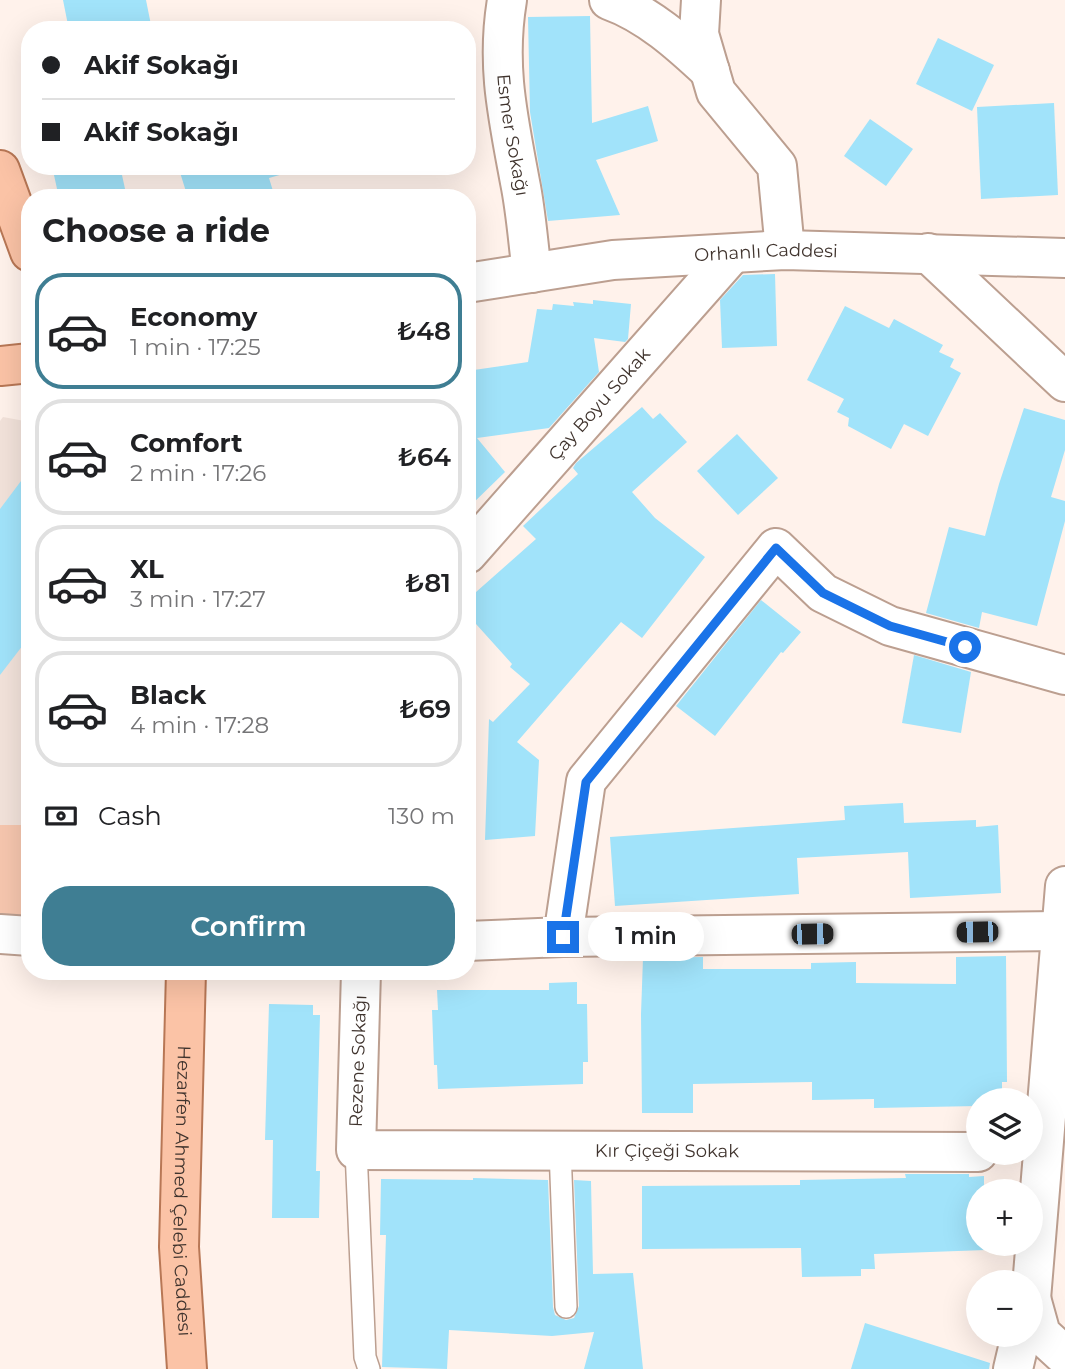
<!DOCTYPE html>
<html lang="en">
<head>
<meta charset="utf-8">
<style>
  :root { --surface:#fff; --page:#f2f2f2; --text:#202124; --muted:#757577; --line:#e0e0e0; --accent:#3f7e93 }
  body { margin:0; font-family:Montserrat,sans-serif; background:var(--page); color:var(--text); height:100vh; display:flex; flex-direction:column; font-size:26px; white-space:nowrap }
  * { box-sizing:border-box; margin:0 }
  p { font-size:23px; color:var(--muted) }
  .icon { flex:none; width:38px; height:38px; fill:none; stroke:currentColor; stroke-width:2; stroke-linecap:round; stroke-linejoin:round }
  .map { position:relative; flex:1; overflow:hidden }
  .sheet { position:absolute; left:21px; top:189px; width:455px; height:791px; display:flex; flex-direction:column; background:var(--surface); border-radius:28px; box-shadow:0 7px 28px #0002 }
  .sheet>* { flex:none }
  .hud { position:absolute; left:21px; top:21px; width:455px; height:154px; border-radius:28px; box-shadow:0 7px 28px #0002; display:grid; align-content:center; height:154px; padding:0 21px; background:var(--surface) }
  .buttons { position:absolute; left:966px; top:1088px; display:grid; gap:14px }
  .buttons a { display:grid; place-items:center; width:77px; height:77px; border-radius:50%; background:var(--surface); box-shadow:0 7px 28px #0002; font-size:35px }
  .end { position:absolute; width:32px; height:32px; margin:-16px; border:9px solid #1a73e8; background:#fff; box-shadow:0 0 0 4px #fff }
  .from { border-radius:50% }
  .bubble { position:absolute; height:49px; border-radius:24px; background:var(--surface); box-shadow:0 7px 28px #0002; font-size:23px; font-weight:600; line-height:49px; text-align:center }
  .car { position:absolute; width:21px; height:42px; margin:-21px -10px; border-radius:9px; box-shadow:0 0 5px 2px #0007; background:linear-gradient(#222 24%,#8ab4d8 0 40%,#222 0 76%,#8ab4d8 0 86%,#222 0) }
  .hud b { display:flex; align-items:center; gap:24px; height:66px; font-size:26px }
  .hud b+b { border-top:2px solid var(--line) }
  .hud i { width:18px; height:18px; background:var(--text) }
  ul { padding:0; list-style:none }
  li { display:flex; align-items:center; gap:21px; height:116px; margin:0 14px 10px; padding:0 7px; border:4px solid var(--line); border-radius:28px }
  li div { flex:1 }
  li b { display:block; font-size:26px }
  li em { font-style:normal; font-weight:600 }
  li.selected { border-color:var(--accent) }
  li>.icon { width:63px; height:63px; stroke-width:1.5 }
  h2 { padding:0 21px; font-size:32px; line-height:84px }
  .pay { display:flex; align-items:center; gap:18px; height:77px; padding:0 21px; font-size:26px }
  .pay p { margin-inline-start:auto }
  .button { display:flex; gap:14px; margin-top:auto; padding:14px 21px }
  .button a { flex:1; height:80px; border-radius:28px; background:var(--accent); color:#fff; font-size:28px; font-weight:600; line-height:80px; text-align:center }
  .map>svg:first-child { display:block }
  .built { fill:#f2e2da }
  .green { fill:#f6c6ae }
  .building { fill:#a1e3fa }
  .lines { fill:none; stroke-linecap:round; stroke-linejoin:round }
  .service-casing { stroke:#bc9f90; stroke-width:24 }
  .minor-casing { stroke:#bc9f90; stroke-width:42 }
  .tertiary-casing { stroke:#bc9f90; stroke-width:42 }
  .primary-casing { stroke:#b87755; stroke-width:42 }
  .service { stroke:#fff; stroke-width:21 }
  .minor { stroke:#fff; stroke-width:38 }
  .tertiary { stroke:#fff; stroke-width:38 }
  .primary { stroke:#fbc3a6; stroke-width:38 }
  .route { stroke:#1a73e8; stroke-width:9 }
  .labels { text-anchor:middle; dominant-baseline:central; stroke-width:5; stroke-linejoin:round; paint-order:stroke }
  .street-label { font-size:18px; fill:#40342e; stroke:#fff }
</style>
</head>
<body>
<div class="map">
<svg width="1065" height="1369" viewBox="0 0 1065 1369">
  <rect width="100%" height="100%" fill="#fff2eb"/>
  <path class="built" d="M 3,417 L 30,422 L 30,932 L 0,931 L 0,421 Z"/>
  <rect class="green" x="0" y="825" width="30" height="94"/>
  <g class="building">
    <path d="M 63,0 L 146,0 L 152,30 L 69,30 Z"/>
    <path d="M 590,16 L 592,123 L 648,106 L 658,141 L 596,160 L 620,215 L 548,221 L 530,112 L 528,17 Z"/>
    <path d="M 938,38 L 994,65 L 972,111 L 916,84 Z"/>
    <path d="M 1054,103 L 1058,195 L 981,199 L 977,107 Z"/>
    <path d="M 870,119 L 913,149 L 886,186 L 844,156 Z"/>
    <path d="M 52,166 L 120,166 L 127,198 L 59,198 Z"/>
    <path d="M 178,166 L 281,166 L 283,174 L 269,178 L 273,191 L 250,198 L 228,198 L 226,191 L 202,198 L 188,198 Z"/>
    <path d="M 775,274 L 777,346 L 722,348 L 720,300 L 743,275 Z"/>
    <path d="M 593,300 L 631,304 L 628,339 L 625,342 L 594,338 L 599,372 L 549,428 L 477,438 L 505,472 L 467,509 L 467,371 L 528,362 L 537,309 L 552,310 L 553,304 L 574,306 L 573,302 L 593,304 Z"/>
    <path d="M 845,306 L 889,328 L 894,319 L 943,345 L 939,352 L 954,359 L 950,367 L 961,373 L 928,436 L 904,424 L 891,449 L 848,426 L 849,418 L 837,412 L 844,399 L 807,380 Z"/>
    <path d="M 642,407 L 653,419 L 660,413 L 687,442 L 632,492 L 655,518 L 705,557 L 642,638 L 621,622 L 517,742 L 539,760 L 535,836 L 485,840 L 489,719 L 493,722 L 530,684 L 510,667 L 512,664 L 467,614 L 467,600 L 536,539 L 523,526 L 578,474 L 573,468 L 576,463 Z"/>
    <path d="M 1024,408 L 1065,420 L 1065,450 L 1051,497 L 1065,501 L 1065,521 L 1037,626 L 982,612 L 979,628 L 926,613 L 949,527 L 985,536 L 999,484 Z"/>
    <path d="M 737,434 L 778,478 L 738,515 L 697,471 Z"/>
    <path d="M 30,469 L 30,636 L 0,675 L 0,509 Z"/>
    <path d="M 761,600 L 801,632 L 783,653 L 781,652 L 715,736 L 676,706 Z"/>
    <path d="M 914,655 L 971,672 L 961,733 L 902,723 Z"/>
    <path d="M 903,803 L 904,823 L 976,820 L 976,827 L 998,825 L 1001,893 L 910,898 L 908,852 L 797,858 L 799,894 L 615,906 L 610,837 L 845,820 L 844,806 Z"/>
    <path d="M 1006,956 L 1007,1082 L 1002,1082 L 1002,1101 L 978,1101 L 978,1106 L 874,1108 L 874,1099 L 812,1100 L 812,1082 L 693,1084 L 693,1113 L 642,1113 L 641,1014 L 643,958 L 703,957 L 703,969 L 811,969 L 811,963 L 856,962 L 856,983 L 956,984 L 956,957 Z"/>
    <path d="M 577,982 L 577,1004 L 587,1004 L 588,1062 L 583,1062 L 583,1084 L 438,1089 L 437,1065 L 434,1065 L 432,1010 L 438,1010 L 437,990 L 549,990 L 549,983 Z"/>
    <path d="M 269,1004 L 313,1005 L 313,1015 L 320,1015 L 316,1171 L 320,1171 L 319,1218 L 272,1218 L 273,1140 L 265,1140 Z"/>
    <path d="M 905,1174 L 969,1174 L 969,1177 L 984,1176 L 984,1192 L 978,1192 L 978,1244 L 986,1244 L 986,1250 L 874,1254 L 875,1269 L 861,1269 L 861,1276 L 802,1277 L 801,1248 L 642,1249 L 642,1186 L 800,1185 L 800,1180 L 906,1178 Z"/>
    <path d="M 473,1178 L 548,1180 L 553,1307 L 555,1315 L 566,1320 L 574,1318 L 579,1306 L 574,1180 L 591,1181 L 593,1274 L 633,1273 L 643,1369 L 584,1369 L 594,1332 L 552,1336 L 449,1330 L 447,1369 L 382,1367 L 386,1235 L 380,1235 L 381,1179 L 473,1180 Z"/>
    <path d="M 865,1323 L 990,1363 L 989,1369 L 851,1369 Z"/>
  </g>
  <g class="lines">
    <defs>
      <g id="service">
        <path d="M 560,1149 L 566,1307"/>
        <path d="M 356,1150 L 365,1357 L 369,1369"/>
      </g>
      <g id="minor">
        <path id="s1" d="M 507,0 C 496,66 508,117 520,182 C 526,211 528,242 532,273"/>
        <path d="M 609,0 C 648,14 680,43 710,71"/>
        <path d="M 701,0 L 699,34 L 716,92 L 777,166 L 785,250"/>
        <path d="M 928,253 L 1065,382"/>
        <path id="s2" d="M 467,554 L 732,254"/>
        <path d="M 0,934 L 30,936"/>
        <path d="M 563,937 L 586,781 L 776,548 L 823,593 L 890,626 L 1065,675"/>
        <path d="M 467,941 L 563,937 L 1060,931"/>
        <path id="s3" d="M 361,971 L 356,1150 L 978,1152"/>
        <path d="M 1031,1299 L 1065,886"/>
        <path d="M 1013,1369 L 1021,1335"/>
      </g>
      <g id="tertiary">
        <path id="s4" d="M 467,283 L 613,260 L 785,250 L 1065,258"/>
        <path d="M 1031,1298 L 1041,1334 L 1065,1356"/>
      </g>
      <g id="primary">
        <path d="M 0,170 L 30,252"/>
        <path d="M 0,366 L 30,363"/>
        <path id="s5" d="M 186,971 L 179,1247 L 187,1369"/>
      </g>
    </defs>
    <use href="#service" class="service-casing"/>
    <use href="#minor" class="minor-casing"/>
    <use href="#tertiary" class="tertiary-casing"/>
    <use href="#primary" class="primary-casing"/>
    <use href="#service" class="service"/>
    <use href="#minor" class="minor"/>
    <use href="#tertiary" class="tertiary"/>
    <use href="#primary" class="primary"/>
  </g>
  <g class="lines">
    <path class="route" d="M 563,937 L 586,782 L 776,548 L 823,593 L 890,626 L 965,647"/>
  </g>
  <g class="labels">
    <g class="street-label">
      <text stroke="none"><textPath href="#s1" startOffset="136">Esmer Sokağı</textPath></text>
      <text stroke="none"><textPath href="#s4" startOffset="301">Orhanlı Caddesi</textPath></text>
      <text stroke="none"><textPath href="#s2" startOffset="200">Çay Boyu Sokak</textPath></text>
      <text transform="translate(358 1061) rotate(-88)">Rezene Sokağı</text>
      <text stroke="none"><textPath href="#s3" startOffset="490">Kır Çiçeği Sokak</textPath></text>
      <text stroke="none"><textPath href="#s5" startOffset="220">Hezarfen Ahmed Çelebi Caddesi</textPath></text>
    </g>
  </g>
</svg>
<div class="buttons">
<a><svg class="icon" aria-label="layers" viewBox="0 0 24 24"><path d="M12 4l9 5-9 5-9-5zM3 14l9 5 9-5"/></svg></a>
<a>+</a>
<a>−</a>
</div>
<i class="end from" style="left:965px;top:647px"></i>
<i class="end" style="left:563px;top:937px"></i>
<div class="bubble" style="left:588px;top:912px;width:116px">1 min</div>
<i class="car" style="left:977px;top:932px;rotate:269deg"></i>
<i class="car" style="left:812px;top:934px;rotate:89deg"></i>
<div class="hud">
<b><i class="from"></i>Akif Sokağı</b>
<b><i></i>Akif Sokağı</b>
</div>
<section class="sheet">
<h2>Choose a ride</h2>
<ul>
<li class="selected"><svg class="icon" aria-label="car" viewBox="0 0 24 24"><path d="M5 17H2v-5l4-1 3-4h7l3 4 3 1v5h-3M9 17h6M6 11h13"/><circle cx="7" cy="17" r="2"/><circle cx="17" cy="17" r="2"/></svg><div><b>Economy</b><p>1 min · 17:25</p></div><em>₺48</em></li>
<li><svg class="icon" aria-label="car" viewBox="0 0 24 24"><path d="M5 17H2v-5l4-1 3-4h7l3 4 3 1v5h-3M9 17h6M6 11h13"/><circle cx="7" cy="17" r="2"/><circle cx="17" cy="17" r="2"/></svg><div><b>Comfort</b><p>2 min · 17:26</p></div><em>₺64</em></li>
<li><svg class="icon" aria-label="car" viewBox="0 0 24 24"><path d="M5 17H2v-5l4-1 3-4h7l3 4 3 1v5h-3M9 17h6M6 11h13"/><circle cx="7" cy="17" r="2"/><circle cx="17" cy="17" r="2"/></svg><div><b>XL</b><p>3 min · 17:27</p></div><em>₺81</em></li>
<li><svg class="icon" aria-label="car" viewBox="0 0 24 24"><path d="M5 17H2v-5l4-1 3-4h7l3 4 3 1v5h-3M9 17h6M6 11h13"/><circle cx="7" cy="17" r="2"/><circle cx="17" cy="17" r="2"/></svg><div><b>Black</b><p>4 min · 17:28</p></div><em>₺69</em></li>
</ul>
<div class="pay"><svg class="icon" aria-label="cash" viewBox="0 0 24 24"><path d="M3 7h18v10H3z"/><circle cx="12" cy="12" r="2"/></svg>Cash<p>130 m</p></div>
<div class="button"><a>Confirm</a></div>
</section>
</div>
</body>
</html>
